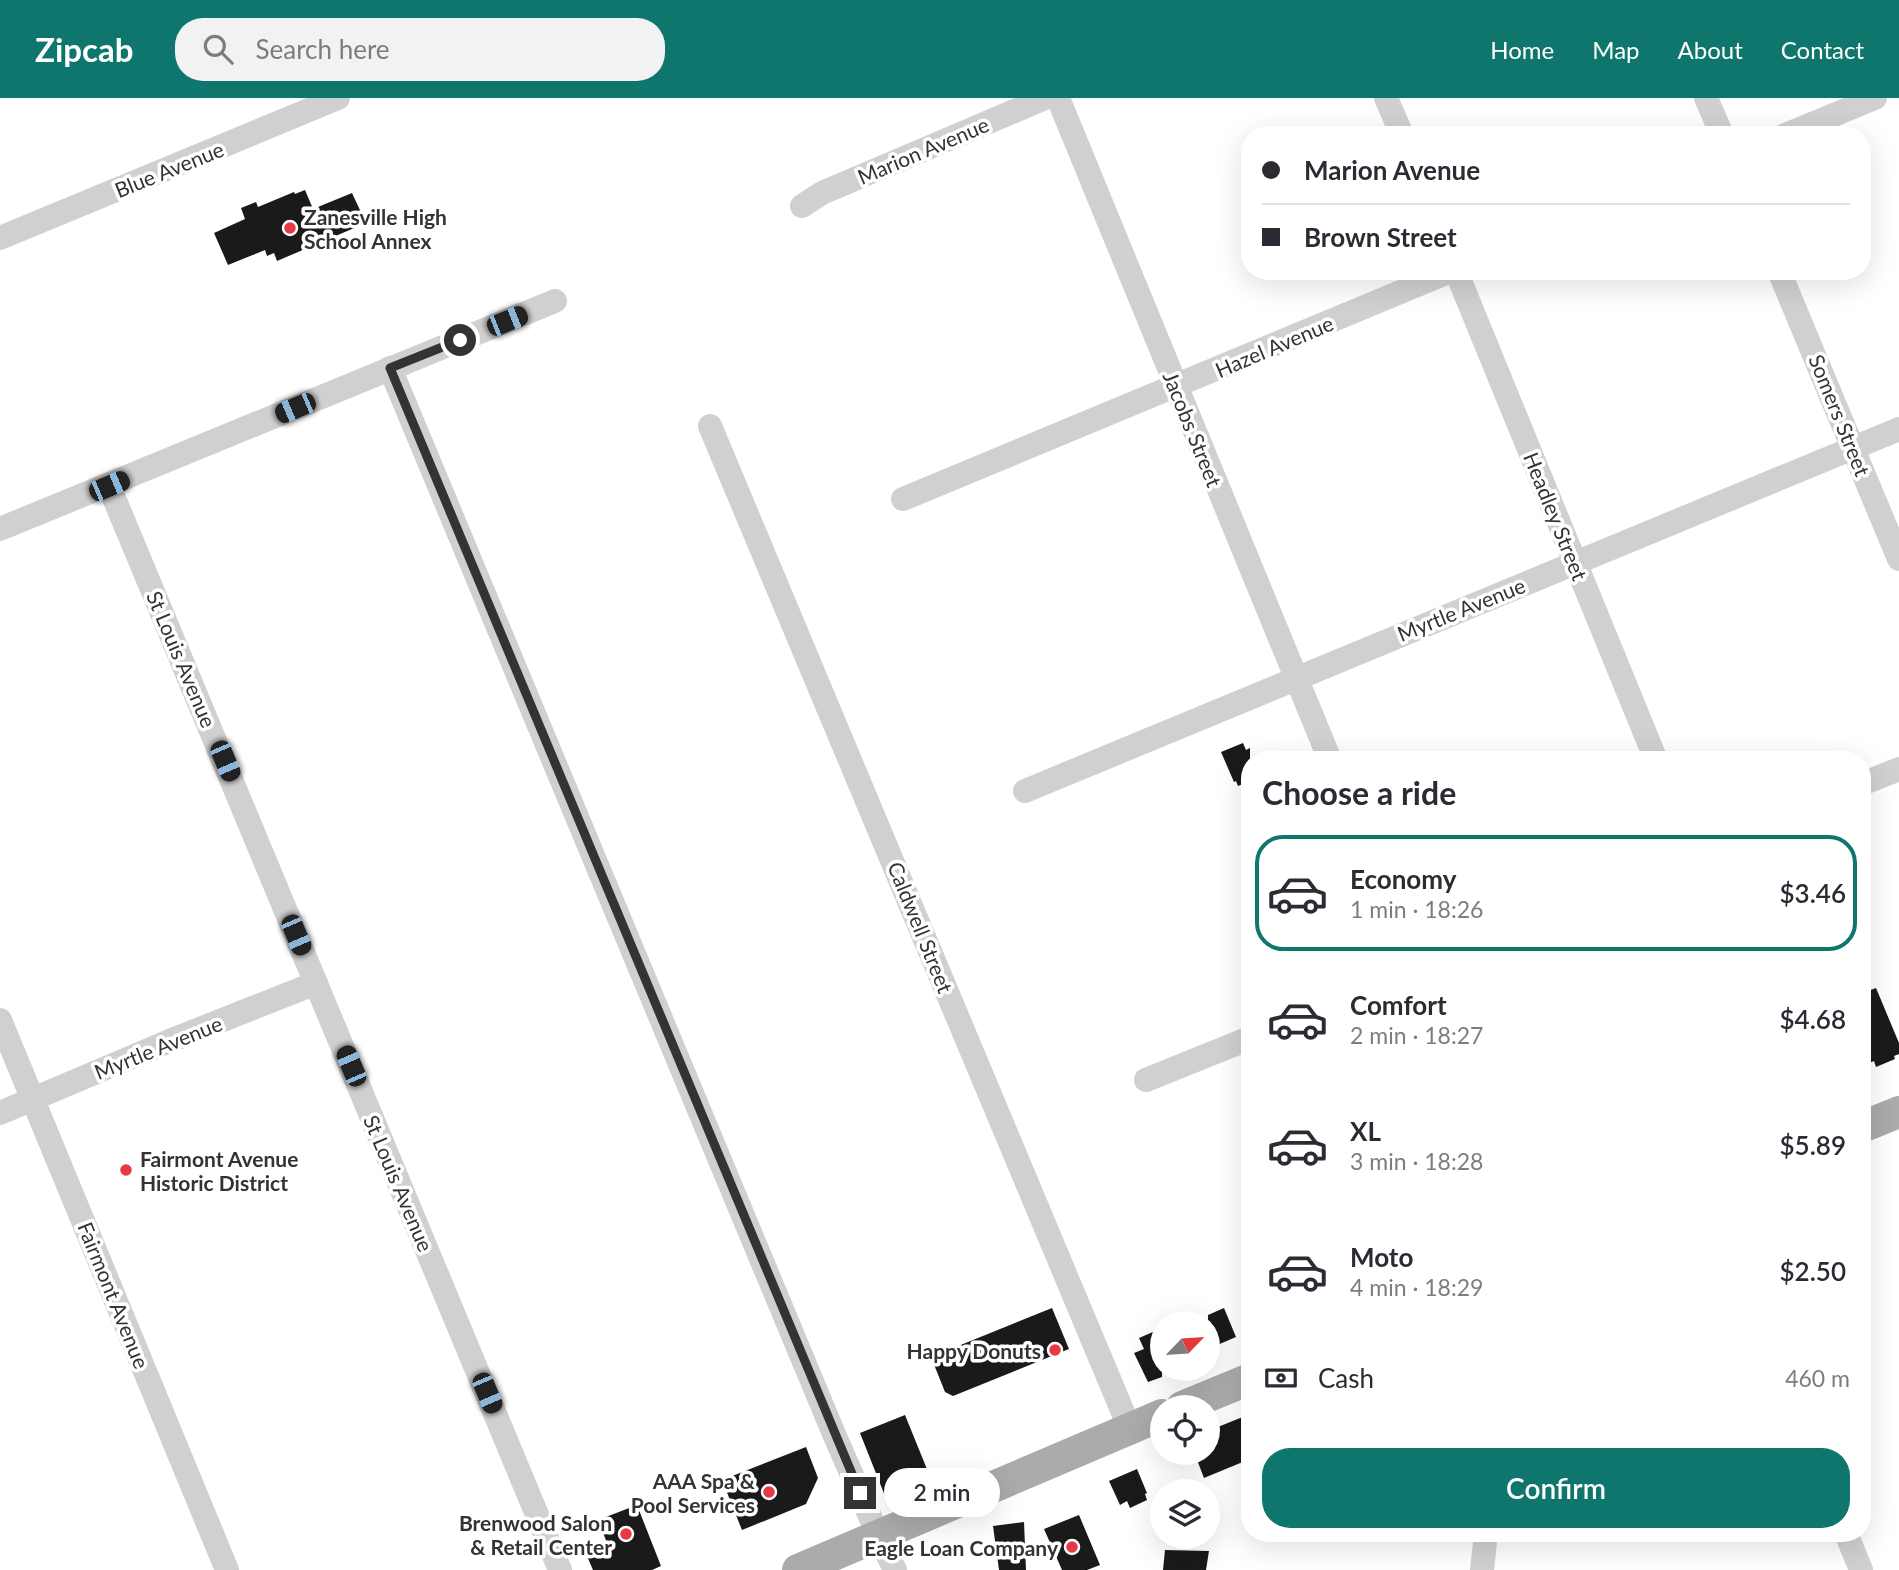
<!DOCTYPE html>
<html lang="en">
<head>
<meta charset="utf-8">
<style>
  :root { --surface:#fff; --page:#f2f2f3; --text:#2b2b33; --muted:#7c7c81; --line:#e1e1e2; --accent:#0f766e }
  body { margin:0; font-family:Lato,sans-serif; background:var(--page); color:var(--text); height:100vh; display:flex; flex-direction:column; font-size:26px; white-space:nowrap }
  * { box-sizing:border-box; margin:0 }
  p { font-size:23px; color:var(--muted) }
  .icon { flex:none; width:38px; height:38px; fill:none; stroke:currentColor; stroke-width:2; stroke-linecap:round; stroke-linejoin:round }
  .map { position:relative; flex:1; overflow:hidden }
  .sheet { position:absolute; left:1241px; top:653px; width:630px; height:791px; display:flex; flex-direction:column; background:var(--surface); border-radius:28px; box-shadow:0 7px 28px #0002 }
  .sheet>* { flex:none }
  .banner { position:absolute; left:1241px; top:28px; width:630px; height:154px; border-radius:28px; box-shadow:0 7px 28px #0002; display:grid; align-content:center; height:154px; padding:0 21px; background:var(--surface) }
  .needle { width:46px; rotate:65deg }
  .tools { position:absolute; left:1150px; top:1213px; display:grid; gap:14px }
  .tools a { display:grid; place-items:center; width:70px; height:70px; border-radius:50%; background:var(--surface); box-shadow:0 7px 28px #0002; font-size:35px }
  .end { position:absolute; width:32px; height:32px; margin:-16px; border:9px solid #333; background:#fff; box-shadow:0 0 0 4px #fff }
  .from { border-radius:50% }
  .bubble { position:absolute; height:49px; border-radius:24px; background:var(--surface); box-shadow:0 7px 28px #0002; font-size:23px; font-weight:600; line-height:49px; text-align:center }
  .car { position:absolute; width:21px; height:42px; margin:-21px -10px; border-radius:9px; box-shadow:0 0 5px 2px #0007; background:linear-gradient(#222 24%,#8ab4d8 0 40%,#222 0 76%,#8ab4d8 0 86%,#222 0) }
  .banner b { display:flex; align-items:center; gap:24px; height:66px; font-size:26px }
  .banner b+b { border-top:2px solid var(--line) }
  .banner i { width:18px; height:18px; background:var(--text) }
  ul { padding:0; list-style:none }
  li { display:flex; align-items:center; gap:21px; height:116px; margin:0 14px 10px; padding:0 7px; border:4px solid transparent; border-radius:28px }
  li div { flex:1 }
  li b { display:block; font-size:26px }
  li em { font-style:normal; font-weight:600 }
  li.on { border-color:var(--accent) }
  li>.icon { width:63px; height:63px; stroke-width:1.5 }
  h2 { padding:0 21px; font-size:32px; line-height:84px }
  .pay { display:flex; align-items:center; gap:18px; height:77px; padding:0 21px; font-size:26px }
  .pay p { margin-inline-start:auto }
  .action { display:flex; gap:14px; margin-top:auto; padding:14px 21px }
  .action a { flex:1; height:80px; border-radius:28px; background:var(--accent); color:#fff; font-size:28px; font-weight:600; line-height:80px; text-align:center }
  header { display:flex; align-items:center; gap:42px; box-sizing:border-box; height:98px; padding:0 35px; background:var(--accent); color:#fff }
  header strong { font-size:33px }
  nav { display:flex; gap:38px; margin-inline-start:auto; font-size:24px }
  .search { width:490px; height:63px; background:var(--page); display:flex; align-items:center; gap:18px; box-sizing:border-box; padding:0 24px; border-radius:28px; color:var(--muted); font-size:26px }
  .map>svg:first-child { display:block }
  .building { fill:#1a1a1a }
  .lines { fill:none; stroke-linecap:round; stroke-linejoin:round }
  .minor { stroke:#d0d0d0; stroke-width:24 }
  .major { stroke:#ababab; stroke-width:32 }
  .route { stroke:#333; stroke-width:9 }
  .poi-dot { fill:#e63946; stroke:#fff; stroke-width:2.5 }
  .labels { text-anchor:middle; dominant-baseline:central; stroke-width:7; stroke-linejoin:round; paint-order:stroke }
  .street-label { font-size:21px; fill:#333; stroke:#fff }
  .poi-label { font-size:21px; font-weight:bold; fill:#333; stroke:#fff; text-anchor:end }
</style>
</head>
<body>
<header>
<strong>Zipcab</strong>
<div class="search"><svg class="icon" aria-label="search" viewBox="0 0 24 24"><circle cx="10" cy="10" r="6"/><path d="M15 15l6 6"/></svg>Search here</div>
<nav><a>Home</a><a>Map</a><a>About</a><a>Contact</a></nav>
</header>
<div class="map">
<svg width="1899" height="1472" viewBox="0 0 1899 1472">
  <rect width="100%" height="100%" fill="#fff"/>
  <g class="building">
    <path d="M 305,92 L 313,111 L 352,95 L 366,125 L 277,163 L 274,155 L 267,158 L 265,152 L 228,167 L 214,135 L 245,121 L 241,110 L 256,104 L 258,109 L 294,94 L 295,96 Z"/>
    <path d="M 1243,645 L 1246,652 L 1250,650 L 1250,683 L 1238,688 L 1236,683 L 1234,684 L 1221,654 Z"/>
    <path d="M 1876,890 L 1899,945 L 1899,956 L 1894,958 L 1895,961 L 1876,969 L 1874,963 L 1862,968 L 1862,895 Z"/>
    <path d="M 1052,1210 L 1069,1251 L 953,1298 L 945,1294 L 931,1259 Z"/>
    <path d="M 1224,1210 L 1236,1239 L 1208,1251 L 1208,1217 Z"/>
    <path d="M 1162,1230 L 1162,1279 L 1148,1284 L 1134,1255 L 1144,1251 L 1139,1240 Z"/>
    <path d="M 1250,1316 L 1250,1361 L 1204,1380 L 1194,1354 L 1208,1354 L 1208,1333 Z"/>
    <path d="M 905,1317 L 933,1386 L 915,1393 L 913,1387 L 885,1398 L 860,1335 Z"/>
    <path d="M 806,1349 L 818,1380 L 806,1406 L 742,1432 L 722,1382 Z"/>
    <path d="M 1137,1371 L 1147,1395 L 1145,1396 L 1147,1402 L 1130,1410 L 1127,1403 L 1120,1407 L 1109,1383 Z"/>
    <path d="M 637,1407 L 661,1468 L 652,1472 L 593,1472 L 587,1458 L 609,1450 L 598,1422 Z"/>
    <path d="M 1079,1417 L 1100,1467 L 1087,1472 L 1062,1472 L 1044,1431 Z"/>
    <path d="M 1024,1424 L 1026,1472 L 999,1472 L 993,1428 Z"/>
    <path d="M 1165,1452 L 1209,1453 L 1206,1472 L 1163,1472 Z"/>
  </g>
  <g class="lines">
    <g class="minor">
      <path d="M 1058,0 L 1330,662"/>
      <path d="M 1386,0 L 1402,37"/>
      <path d="M 1706,0 L 1722,37"/>
      <path d="M 1785,37 L 1875,0"/>
      <path d="M 802,108 L 822,95 L 1045,0"/>
      <path d="M 0,140 L 338,0"/>
      <path d="M 1456,173 L 1656,662"/>
      <path d="M 1779,173 L 1899,461"/>
      <path d="M 390,270 L 834,1336 L 879,1439 L 895,1472"/>
      <path d="M 710,328 L 1130,1331"/>
      <path d="M 109,388 L 560,1472"/>
      <path d="M 903,401 L 1451,173"/>
      <path d="M 0,431 L 555,203"/>
      <path d="M 1862,686 L 1899,671"/>
      <path d="M 1025,693 L 1899,331"/>
      <path d="M 0,922 L 227,1472"/>
      <path d="M 1146,982 L 1250,940"/>
      <path d="M 0,1015 L 172,942 L 316,885"/>
      <path d="M 1846,1435 L 1861,1472"/>
      <path d="M 1482,1472 L 1486,1435"/>
    </g>
    <g class="major">
      <path d="M 1862,1029 L 1899,1014"/>
      <path d="M 1182,1309 L 1250,1281"/>
      <path d="M 798,1472 L 1162,1317"/>
    </g>
  </g>
  <g class="lines">
    <path class="route" d="M 460,242 L 390,270 L 860,1395"/>
  </g>
  <g class="poi-dot">
    <circle cx="290" cy="130" r="7"/>
    <circle cx="126" cy="1072" r="7"/>
    <circle cx="1055" cy="1252" r="7"/>
    <circle cx="769" cy="1394" r="7"/>
    <circle cx="626" cy="1436" r="7"/>
    <circle cx="1072" cy="1449" r="7"/>
  </g>
  <g class="labels">
    <g class="street-label">
      <text transform="translate(923 52) rotate(-23)">Marion Avenue</text>
      <text transform="translate(169 71) rotate(-22)">Blue Avenue</text>
      <text transform="translate(1274 248) rotate(-23)">Hazel Avenue</text>
      <text transform="translate(1840 317) rotate(68)">Somers Street</text>
      <text transform="translate(1193 331) rotate(68)">Jacobs Street</text>
      <text transform="translate(1556 418) rotate(68)">Headley Street</text>
      <text transform="translate(1461 511) rotate(-22)">Myrtle Avenue</text>
      <text transform="translate(182 561) rotate(67)">St Louis Avenue</text>
      <text transform="translate(921 829) rotate(68)">Caldwell Street</text>
      <text transform="translate(158 949) rotate(-22)">Myrtle Avenue</text>
      <text transform="translate(399 1085) rotate(67)">St Louis Avenue</text>
      <text transform="translate(114 1197) rotate(68)">Fairmont Avenue</text>
    </g>
    <g class="poi-label">
      <text x="304" y="118" text-anchor="start">Zanesville High<tspan x="304" dy="24">School Annex</tspan></text>
      <text x="140" y="1060" text-anchor="start">Fairmont Avenue<tspan x="140" dy="24">Historic District</tspan></text>
      <text x="1041" y="1252">Happy Donuts</text>
      <text x="755" y="1382">AAA Spa &amp;<tspan x="755" dy="24">Pool Services</tspan></text>
      <text x="612" y="1424">Brenwood Salon<tspan x="612" dy="24">&amp; Retail Center</tspan></text>
      <text x="1058" y="1449">Eagle Loan Company</text>
    </g>
  </g>
</svg>
<div class="tools">
<a><svg class="needle" viewBox="-14 -14 28 28"><path d="M0-13l5 13h-10z" fill="#e53935"/><path d="M0 13l5-13h-10z" fill="#7c7c81"/></svg></a>
<a><svg class="icon" aria-label="locate" viewBox="0 0 24 24"><circle cx="12" cy="12" r="6"/><path d="M12 2v4M12 18v4M2 12h4M18 12h4"/></svg></a>
<a><svg class="icon" aria-label="layers" viewBox="0 0 24 24"><path d="M12 4l9 5-9 5-9-5zM3 14l9 5 9-5"/></svg></a>
</div>
<i class="end from" style="left:460px;top:242px"></i>
<i class="end" style="left:860px;top:1395px"></i>
<div class="bubble" style="left:884px;top:1370px;width:116px">2 min</div>
<i class="car" style="left:507px;top:223px;rotate:68deg"></i>
<i class="car" style="left:295px;top:310px;rotate:247deg"></i>
<i class="car" style="left:109px;top:388px;rotate:67deg"></i>
<i class="car" style="left:225px;top:663px;rotate:157deg"></i>
<i class="car" style="left:296px;top:837px;rotate:157deg"></i>
<i class="car" style="left:351px;top:968px;rotate:337deg"></i>
<i class="car" style="left:487px;top:1295px;rotate:157deg"></i>
<div class="banner">
<b><i class="from"></i>Marion Avenue</b>
<b><i></i>Brown Street</b>
</div>
<section class="sheet">
<h2>Choose a ride</h2>
<ul>
<li class="on"><svg class="icon" aria-label="car" viewBox="0 0 24 24"><path d="M5 17H2v-5l4-1 3-4h7l3 4 3 1v5h-3M9 17h6M6 11h13"/><circle cx="7" cy="17" r="2"/><circle cx="17" cy="17" r="2"/></svg><div><b>Economy</b><p>1 min · 18:26</p></div><em>$3.46</em></li>
<li><svg class="icon" aria-label="car" viewBox="0 0 24 24"><path d="M5 17H2v-5l4-1 3-4h7l3 4 3 1v5h-3M9 17h6M6 11h13"/><circle cx="7" cy="17" r="2"/><circle cx="17" cy="17" r="2"/></svg><div><b>Comfort</b><p>2 min · 18:27</p></div><em>$4.68</em></li>
<li><svg class="icon" aria-label="car" viewBox="0 0 24 24"><path d="M5 17H2v-5l4-1 3-4h7l3 4 3 1v5h-3M9 17h6M6 11h13"/><circle cx="7" cy="17" r="2"/><circle cx="17" cy="17" r="2"/></svg><div><b>XL</b><p>3 min · 18:28</p></div><em>$5.89</em></li>
<li><svg class="icon" aria-label="car" viewBox="0 0 24 24"><path d="M5 17H2v-5l4-1 3-4h7l3 4 3 1v5h-3M9 17h6M6 11h13"/><circle cx="7" cy="17" r="2"/><circle cx="17" cy="17" r="2"/></svg><div><b>Moto</b><p>4 min · 18:29</p></div><em>$2.50</em></li>
</ul>
<div class="pay"><svg class="icon" aria-label="cash" viewBox="0 0 24 24"><path d="M3 7h18v10H3z"/><circle cx="12" cy="12" r="2"/></svg>Cash<p>460 m</p></div>
<div class="action"><a>Confirm</a></div>
</section>
</div>
</body>
</html>
